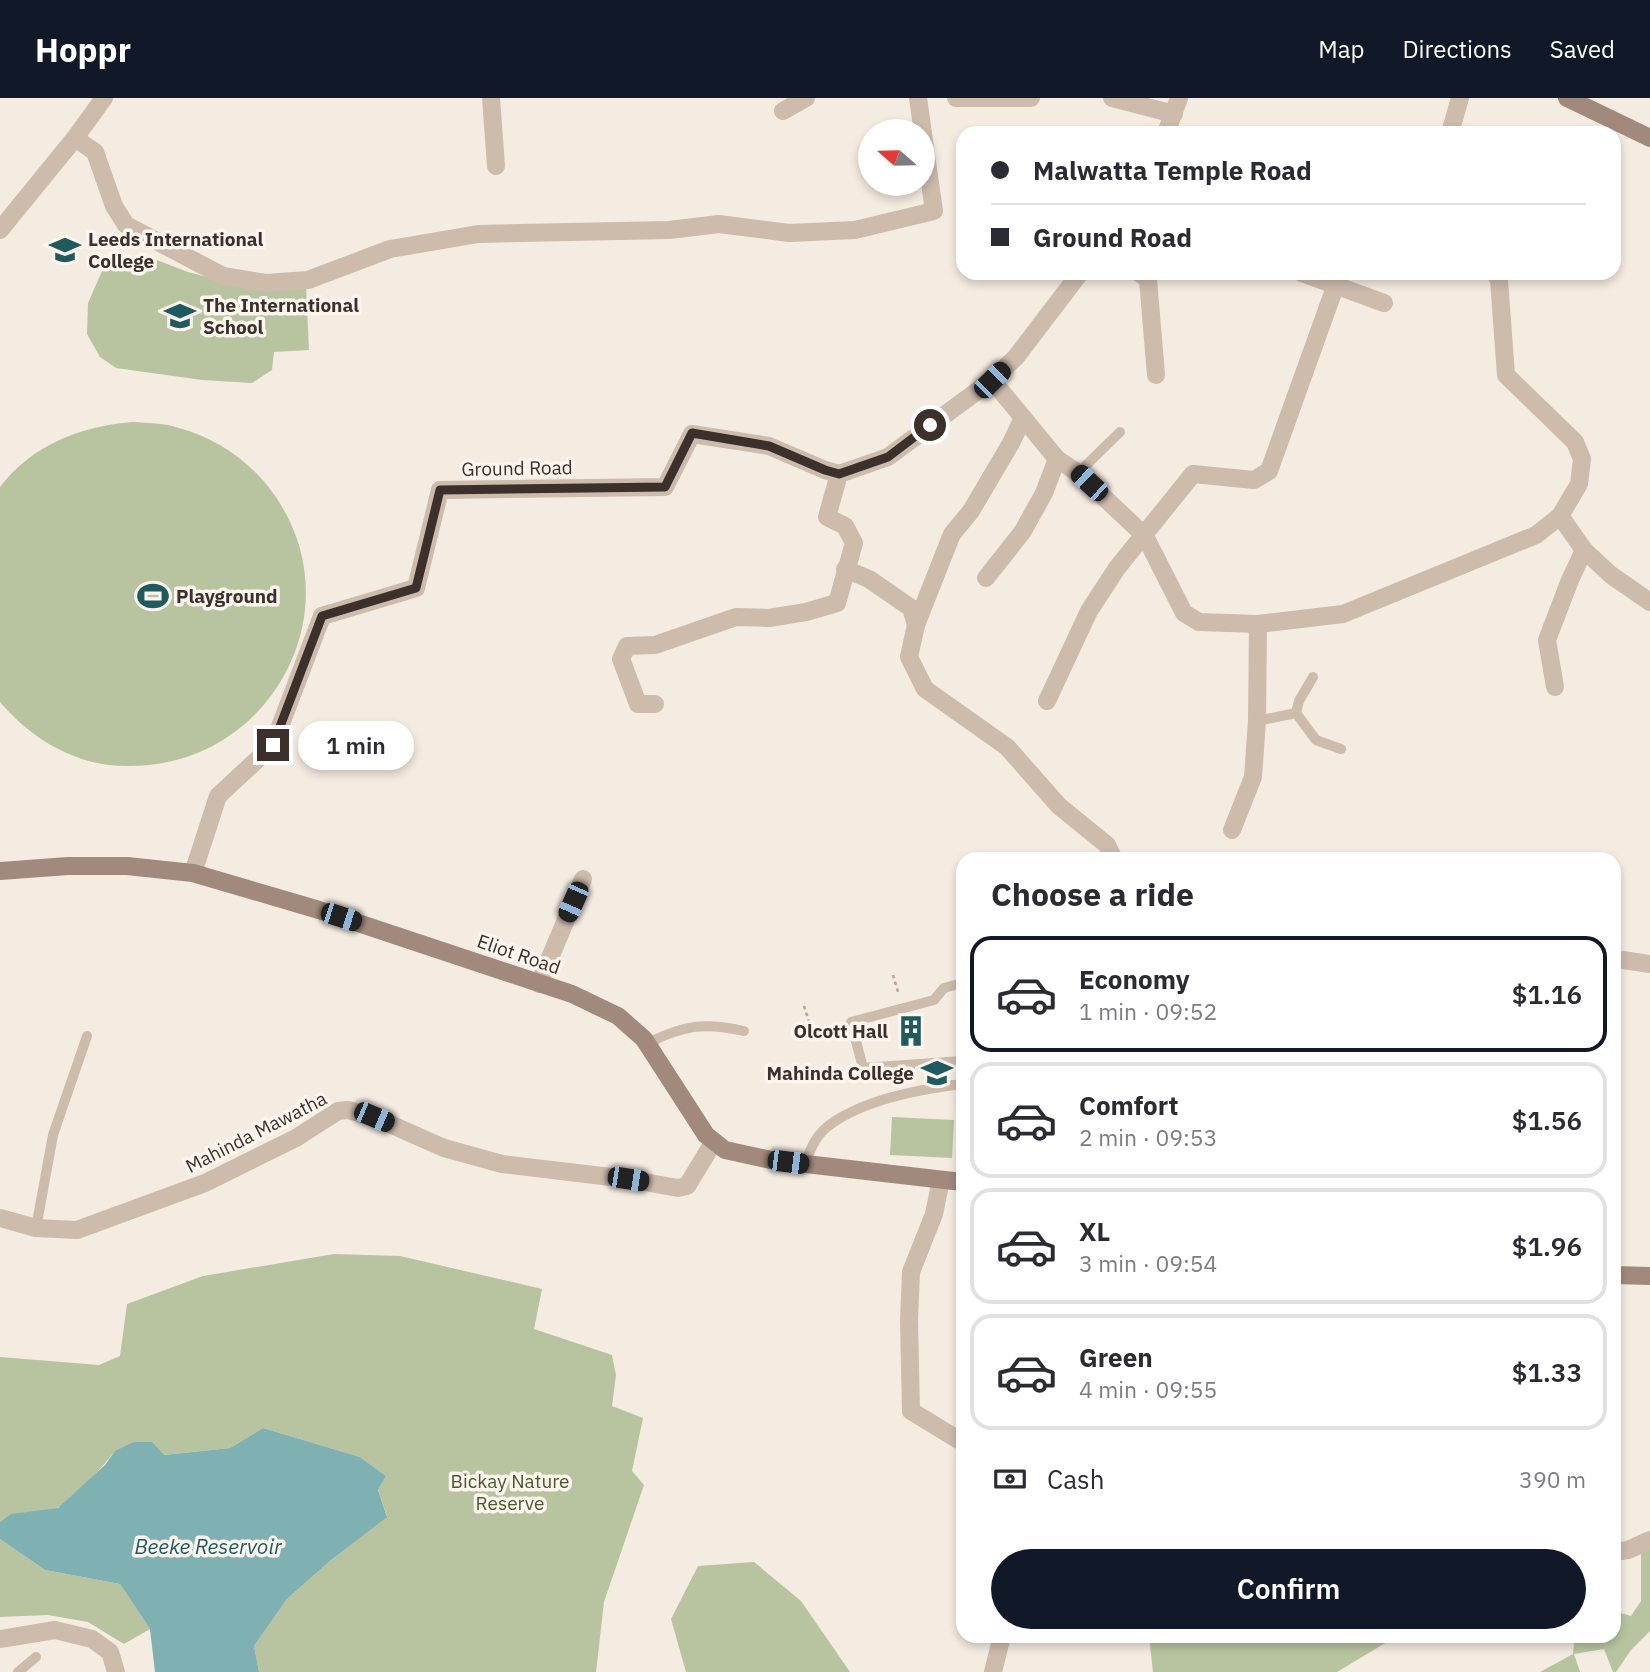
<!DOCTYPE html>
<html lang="en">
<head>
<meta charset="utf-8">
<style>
  :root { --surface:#fff; --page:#f2f2f3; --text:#2b2b33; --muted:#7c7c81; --line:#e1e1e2; --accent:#111827 }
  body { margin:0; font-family:"IBM Plex Sans",sans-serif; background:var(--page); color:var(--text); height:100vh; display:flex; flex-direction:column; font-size:26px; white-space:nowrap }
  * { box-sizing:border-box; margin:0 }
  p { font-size:23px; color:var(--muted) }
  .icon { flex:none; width:38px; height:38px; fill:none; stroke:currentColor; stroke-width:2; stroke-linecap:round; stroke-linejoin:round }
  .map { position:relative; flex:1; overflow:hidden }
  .side { position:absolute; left:956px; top:754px; width:665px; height:791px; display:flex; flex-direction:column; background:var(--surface); border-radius:21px; box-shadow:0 4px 10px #0003 }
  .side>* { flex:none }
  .banner { position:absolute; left:956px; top:28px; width:665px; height:154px; border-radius:21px; box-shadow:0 4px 10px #0003; display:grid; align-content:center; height:154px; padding:0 35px; background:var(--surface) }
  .needle { width:46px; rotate:290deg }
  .tools { position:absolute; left:858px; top:21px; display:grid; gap:14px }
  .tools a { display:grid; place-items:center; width:77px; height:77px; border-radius:50%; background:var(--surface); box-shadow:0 4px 10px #0003; font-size:35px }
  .end { position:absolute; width:32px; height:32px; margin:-16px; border:9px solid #3b302b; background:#fff; box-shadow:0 0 0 4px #fff }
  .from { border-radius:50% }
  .bubble { position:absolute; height:49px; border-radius:24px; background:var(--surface); box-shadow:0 4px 10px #0003; font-size:23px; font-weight:600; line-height:49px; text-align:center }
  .car { position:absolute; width:21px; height:42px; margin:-21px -10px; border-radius:9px; box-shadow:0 0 5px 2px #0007; background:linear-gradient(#222 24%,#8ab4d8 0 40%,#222 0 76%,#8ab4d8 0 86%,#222 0) }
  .banner b { display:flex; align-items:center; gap:24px; height:66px; font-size:26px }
  .banner b+b { border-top:2px solid var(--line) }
  .banner i { width:18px; height:18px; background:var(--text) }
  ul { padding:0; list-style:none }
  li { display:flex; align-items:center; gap:21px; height:116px; margin:0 14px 10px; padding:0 21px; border:4px solid var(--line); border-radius:21px }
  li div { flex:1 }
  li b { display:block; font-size:26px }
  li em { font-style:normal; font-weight:600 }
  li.selected { border-color:var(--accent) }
  li>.icon { width:63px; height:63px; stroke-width:1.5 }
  h2 { padding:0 35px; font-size:32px; line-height:84px }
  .pay { display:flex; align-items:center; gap:18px; height:77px; padding:0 35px; font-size:26px }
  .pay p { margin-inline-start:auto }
  .primary-button { display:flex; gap:14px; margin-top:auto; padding:14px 35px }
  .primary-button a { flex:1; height:80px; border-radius:42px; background:var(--accent); color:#fff; font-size:28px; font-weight:600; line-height:80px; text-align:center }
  header { display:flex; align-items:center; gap:42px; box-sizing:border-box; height:98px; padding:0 35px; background:var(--accent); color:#fff }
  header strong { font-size:33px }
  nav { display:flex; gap:38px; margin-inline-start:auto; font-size:24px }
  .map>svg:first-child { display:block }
  .green { fill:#b8c4a0 }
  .water { fill:#7fb0b2 }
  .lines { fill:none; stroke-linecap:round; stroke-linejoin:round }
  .path { stroke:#b9a596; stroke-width:2.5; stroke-dasharray:3.5 3.5; stroke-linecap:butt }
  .lane { stroke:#cdbbac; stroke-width:10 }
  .street { stroke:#cdbbac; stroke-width:18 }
  .secondary { stroke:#a18a7d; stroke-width:18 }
  .route { stroke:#3b302b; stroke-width:9 }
  .labels { text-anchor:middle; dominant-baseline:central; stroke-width:7; stroke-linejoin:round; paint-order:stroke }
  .poi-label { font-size:19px; font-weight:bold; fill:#3b302b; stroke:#fbf5ee; text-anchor:start }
  .street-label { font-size:19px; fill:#3b302b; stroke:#fbf5ee }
  .park-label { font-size:19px; fill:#4a5a2e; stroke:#fbf5ee }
  .water-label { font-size:21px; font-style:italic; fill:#1f5a5e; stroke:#fbf5ee }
</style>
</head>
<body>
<header>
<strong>Hoppr</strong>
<nav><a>Map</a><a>Directions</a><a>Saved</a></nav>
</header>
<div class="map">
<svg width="1650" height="1574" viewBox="0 0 1650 1574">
  <rect width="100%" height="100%" fill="#f4ebe1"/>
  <g class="green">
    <path d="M 141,156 L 188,174 L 222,183 L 306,188 L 309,252 L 274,254 L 272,272 L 252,285 L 202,282 L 116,270 L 100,259 L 87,236 L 88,205 L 103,171 L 126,169 Z"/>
    <path d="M 132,324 C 148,325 164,325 179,330 C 213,339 245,360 267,387 C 360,503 275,668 129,668 C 78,669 32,642 0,604 L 0,389 C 32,347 81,328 132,324 Z"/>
    <path d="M 892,1019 L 954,1022 L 952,1060 L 890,1057 Z"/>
    <path d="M 334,1156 L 400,1158 L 542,1191 L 534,1231 L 612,1257 L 616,1277 L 612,1308 L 643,1320 L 632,1373 L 644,1387 L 604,1504 L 596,1574 L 259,1574 L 254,1548 L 287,1501 L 331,1462 L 387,1418 L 378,1392 L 386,1378 L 360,1359 L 263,1330 L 230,1350 L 163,1357 L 115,1353 C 106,1365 70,1406 57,1410 C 36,1418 19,1409 0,1424 L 0,1259 L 99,1267 L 120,1258 L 127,1206 L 203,1178 Z"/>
    <path d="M 0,1441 L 45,1472 L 120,1486 L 150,1531 L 124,1546 L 88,1524 L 48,1517 L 0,1519 Z"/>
    <path d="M 1650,1442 L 1650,1533 L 1631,1552 L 1616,1574 L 1613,1574 L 1604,1551 L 1574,1556 L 1580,1574 L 1540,1574 L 1573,1556 L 1575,1538 L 1614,1538 L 1614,1513 L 1631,1518 L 1641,1503 L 1641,1446 Z"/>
    <path d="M 754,1464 L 801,1503 L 850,1574 L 686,1574 L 671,1521 L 698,1468 Z"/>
    <path d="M 1149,1538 L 1397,1538 L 1337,1574 L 1153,1574 Z"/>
  </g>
  <path class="water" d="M 263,1330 L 360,1359 L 386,1378 L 378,1392 L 387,1419 L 331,1462 L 287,1501 L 254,1548 L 259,1574 L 155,1574 L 150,1531 L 120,1486 L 45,1472 L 0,1441 L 0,1424 L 11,1416 L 58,1410 L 105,1367 L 115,1353 L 134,1344 L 152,1344 L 164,1357 L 230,1350 Z"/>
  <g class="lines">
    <g class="path">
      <path d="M 893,877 L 899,897"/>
      <path d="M 804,908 L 812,933 L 841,926"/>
    </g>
    <g class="lane">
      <path d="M 1078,375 L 1120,334"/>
      <path d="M 1296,615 L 1299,603 L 1313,579"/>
      <path d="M 1257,623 L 1296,615 L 1316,642 L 1341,651"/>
      <path d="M 962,885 L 944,890 L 934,902 L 851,924 L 863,970 L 962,963"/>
      <path d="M 648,945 C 684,927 705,924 744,933"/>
      <path d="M 805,1066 C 810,1052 815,1039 827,1029 C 861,1002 921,991 962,986"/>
      <path d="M 36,1130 L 53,1037 L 87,938"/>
      <path d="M 18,1574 L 36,1559"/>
    </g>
    <g class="street">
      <path d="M 491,0 L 496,68"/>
      <path d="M 956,0 L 1031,0"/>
      <path d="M 1112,0 L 1174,16"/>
      <path d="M 783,13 L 806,0"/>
      <path d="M 1166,35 L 1179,0"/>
      <path d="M 1450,35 L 1460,0"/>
      <path d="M 75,40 L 95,54 L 114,108 L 126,127 L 223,178 L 266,185 L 308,182 L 390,151 L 478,136 L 669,132 L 719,126 L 789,135 L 855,132 L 934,113 L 918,0"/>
      <path d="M 0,132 L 75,40 L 104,0"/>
      <path d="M 1139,175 L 1148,181 L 1156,277"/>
      <path d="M 1302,175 L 1384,205"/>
      <path d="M 992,282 L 1057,361 L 1078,375 L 1145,438 L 1184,515 L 1199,524 L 1258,526 L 1343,516 L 1536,437 L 1560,418 L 1579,386 L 1582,361 L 1575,344 L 1506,277 L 1499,182 L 1495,175"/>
      <path d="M 1023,320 L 1011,345 L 971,413 L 952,436 L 916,527 L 909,559 L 925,591 L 1007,649 L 1059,708 L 1107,747 L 1114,761"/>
      <path d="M 839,376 L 888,359 L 992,282 L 1016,259 L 1080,175"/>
      <path d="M 1560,418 L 1584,452 L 1611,477 L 1650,504"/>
      <path d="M 845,471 L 869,481 L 911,510 L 916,527"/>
      <path d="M 986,480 L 1023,433 L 1044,395 L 1057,361"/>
      <path d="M 1555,589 L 1547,542 L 1570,482 L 1584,452"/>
      <path d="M 1047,603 L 1089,513 L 1117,470 L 1193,376 L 1254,382 L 1269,373 L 1335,189"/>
      <path d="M 655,606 L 638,606 L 621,561 L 627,548 L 655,547 L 736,519 L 769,520 L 806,514 L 837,505 L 854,445 L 845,428 L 827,419 L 839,376"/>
      <path d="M 1232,732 L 1253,679 L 1257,623 L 1258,526"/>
      <path d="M 193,775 L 218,698 L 273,647 L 322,518 L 416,490 L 440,392 L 665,389 L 692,336 L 769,348 L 825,372 L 839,376"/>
      <path d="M 1623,862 L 1650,866"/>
      <path d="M 539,886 L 583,781"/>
      <path d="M 941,1082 L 934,1116 L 911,1174 L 909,1222 L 911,1313 L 962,1344"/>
      <path d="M 0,1120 L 36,1130 L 77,1132 L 205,1085 L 296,1040 L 338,1013 L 348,1012 L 374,1019 L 444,1050 L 502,1066 L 628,1081 L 678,1090 L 687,1088 L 713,1045"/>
      <path d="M 1614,1454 L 1628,1452 L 1650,1442"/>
      <path d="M 0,1541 L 55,1532 L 92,1541 L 110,1554 L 116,1574"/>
      <path d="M 993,1574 L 1002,1538"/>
    </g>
    <g class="secondary">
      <path d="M 1567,0 L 1650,40"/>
      <path d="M 0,773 L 68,768 L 127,768 L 193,775 L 319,812 L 572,896 L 618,918 L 644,941 L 706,1037 L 725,1052 L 771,1062 L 962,1084"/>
      <path d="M 1614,1177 L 1650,1178"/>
    </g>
  </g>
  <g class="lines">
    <path class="route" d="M 273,647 L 322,518 L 416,490 L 440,392 L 665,389 L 692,335 L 769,348 L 825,372 L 839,376 L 888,359 L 930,327"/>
  </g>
  <defs>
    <symbol id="school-bare" viewBox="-9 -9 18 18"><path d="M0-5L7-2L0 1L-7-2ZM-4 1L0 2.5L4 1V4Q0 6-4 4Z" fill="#1f5a5e" stroke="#fbf5ee" stroke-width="2.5" paint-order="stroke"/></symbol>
    <symbol id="stadium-bare" viewBox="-9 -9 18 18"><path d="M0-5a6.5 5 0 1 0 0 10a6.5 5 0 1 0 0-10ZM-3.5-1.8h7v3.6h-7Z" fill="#1f5a5e" stroke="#fbf5ee" stroke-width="2.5" paint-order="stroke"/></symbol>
    <symbol id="building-bare" viewBox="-9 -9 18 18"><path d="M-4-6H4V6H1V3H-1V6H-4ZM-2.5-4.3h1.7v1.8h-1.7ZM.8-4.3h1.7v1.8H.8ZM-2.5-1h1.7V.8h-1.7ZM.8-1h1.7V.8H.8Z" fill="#1f5a5e" stroke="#fbf5ee" stroke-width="2.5" paint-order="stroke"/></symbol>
  </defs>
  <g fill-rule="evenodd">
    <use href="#school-bare" x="43" y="130" width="44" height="44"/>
    <use href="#school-bare" x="158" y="196" width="44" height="44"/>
    <use href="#stadium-bare" x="131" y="476" width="44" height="44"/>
    <use href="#building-bare" x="889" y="911" width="44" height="44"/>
    <use href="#school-bare" x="915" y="953" width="44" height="44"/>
  </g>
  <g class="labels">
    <g class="poi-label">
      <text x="88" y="141">Leeds International<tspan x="88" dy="22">College</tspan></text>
      <text x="203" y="207">The International<tspan x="203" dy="22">School</tspan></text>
      <text x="176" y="498">Playground</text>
      <text x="888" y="933" text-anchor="end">Olcott Hall</text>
      <text x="914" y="975" text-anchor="end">Mahinda College</text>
    </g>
    <g class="street-label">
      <text transform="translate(517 370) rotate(-1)">Ground Road</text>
      <text transform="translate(519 856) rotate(19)">Eliot Road</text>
      <text transform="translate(256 1034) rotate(-27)">Mahinda Mawatha</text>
    </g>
    <g class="park-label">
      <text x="510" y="1383">Bickay Nature<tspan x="510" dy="22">Reserve</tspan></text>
    </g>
    <g class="water-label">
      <text x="208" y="1448">Beeke Reservoir</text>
    </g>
  </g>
</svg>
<div class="tools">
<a><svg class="needle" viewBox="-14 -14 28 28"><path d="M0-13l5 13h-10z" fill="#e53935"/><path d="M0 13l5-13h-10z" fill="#7c7c81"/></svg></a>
</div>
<i class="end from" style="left:930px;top:327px"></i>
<i class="end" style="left:273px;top:647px"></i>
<div class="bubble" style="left:298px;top:623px;width:116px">1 min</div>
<i class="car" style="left:992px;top:282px;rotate:45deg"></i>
<i class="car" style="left:1089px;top:385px;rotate:313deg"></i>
<i class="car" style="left:573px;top:804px;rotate:204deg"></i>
<i class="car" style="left:341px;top:819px;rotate:108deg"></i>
<i class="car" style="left:374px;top:1019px;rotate:113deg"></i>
<i class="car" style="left:788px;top:1064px;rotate:97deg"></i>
<i class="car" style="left:628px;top:1081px;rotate:99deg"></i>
<div class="banner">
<b><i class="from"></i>Malwatta Temple Road</b>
<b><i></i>Ground Road</b>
</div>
<section class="side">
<h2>Choose a ride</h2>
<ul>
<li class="selected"><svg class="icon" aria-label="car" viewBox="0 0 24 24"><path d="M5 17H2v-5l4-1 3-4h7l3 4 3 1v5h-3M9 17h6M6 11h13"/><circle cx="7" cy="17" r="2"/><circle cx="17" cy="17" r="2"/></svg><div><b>Economy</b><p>1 min · 09:52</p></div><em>$1.16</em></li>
<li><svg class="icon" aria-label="car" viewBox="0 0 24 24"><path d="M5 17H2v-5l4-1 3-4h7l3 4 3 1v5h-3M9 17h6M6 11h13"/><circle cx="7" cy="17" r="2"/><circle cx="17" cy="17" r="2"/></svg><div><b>Comfort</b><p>2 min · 09:53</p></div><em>$1.56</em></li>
<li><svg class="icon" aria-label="car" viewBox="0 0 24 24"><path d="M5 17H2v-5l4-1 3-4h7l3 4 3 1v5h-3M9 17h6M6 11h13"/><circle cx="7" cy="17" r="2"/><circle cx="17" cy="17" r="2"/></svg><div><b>XL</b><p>3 min · 09:54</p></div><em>$1.96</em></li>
<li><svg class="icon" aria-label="car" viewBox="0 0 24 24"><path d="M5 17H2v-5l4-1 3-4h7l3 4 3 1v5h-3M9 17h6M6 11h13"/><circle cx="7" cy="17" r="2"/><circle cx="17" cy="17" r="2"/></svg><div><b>Green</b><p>4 min · 09:55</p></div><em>$1.33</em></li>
</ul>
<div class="pay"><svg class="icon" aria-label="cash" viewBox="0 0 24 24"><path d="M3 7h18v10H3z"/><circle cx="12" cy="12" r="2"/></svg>Cash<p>390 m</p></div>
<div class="primary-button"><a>Confirm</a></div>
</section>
</div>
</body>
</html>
